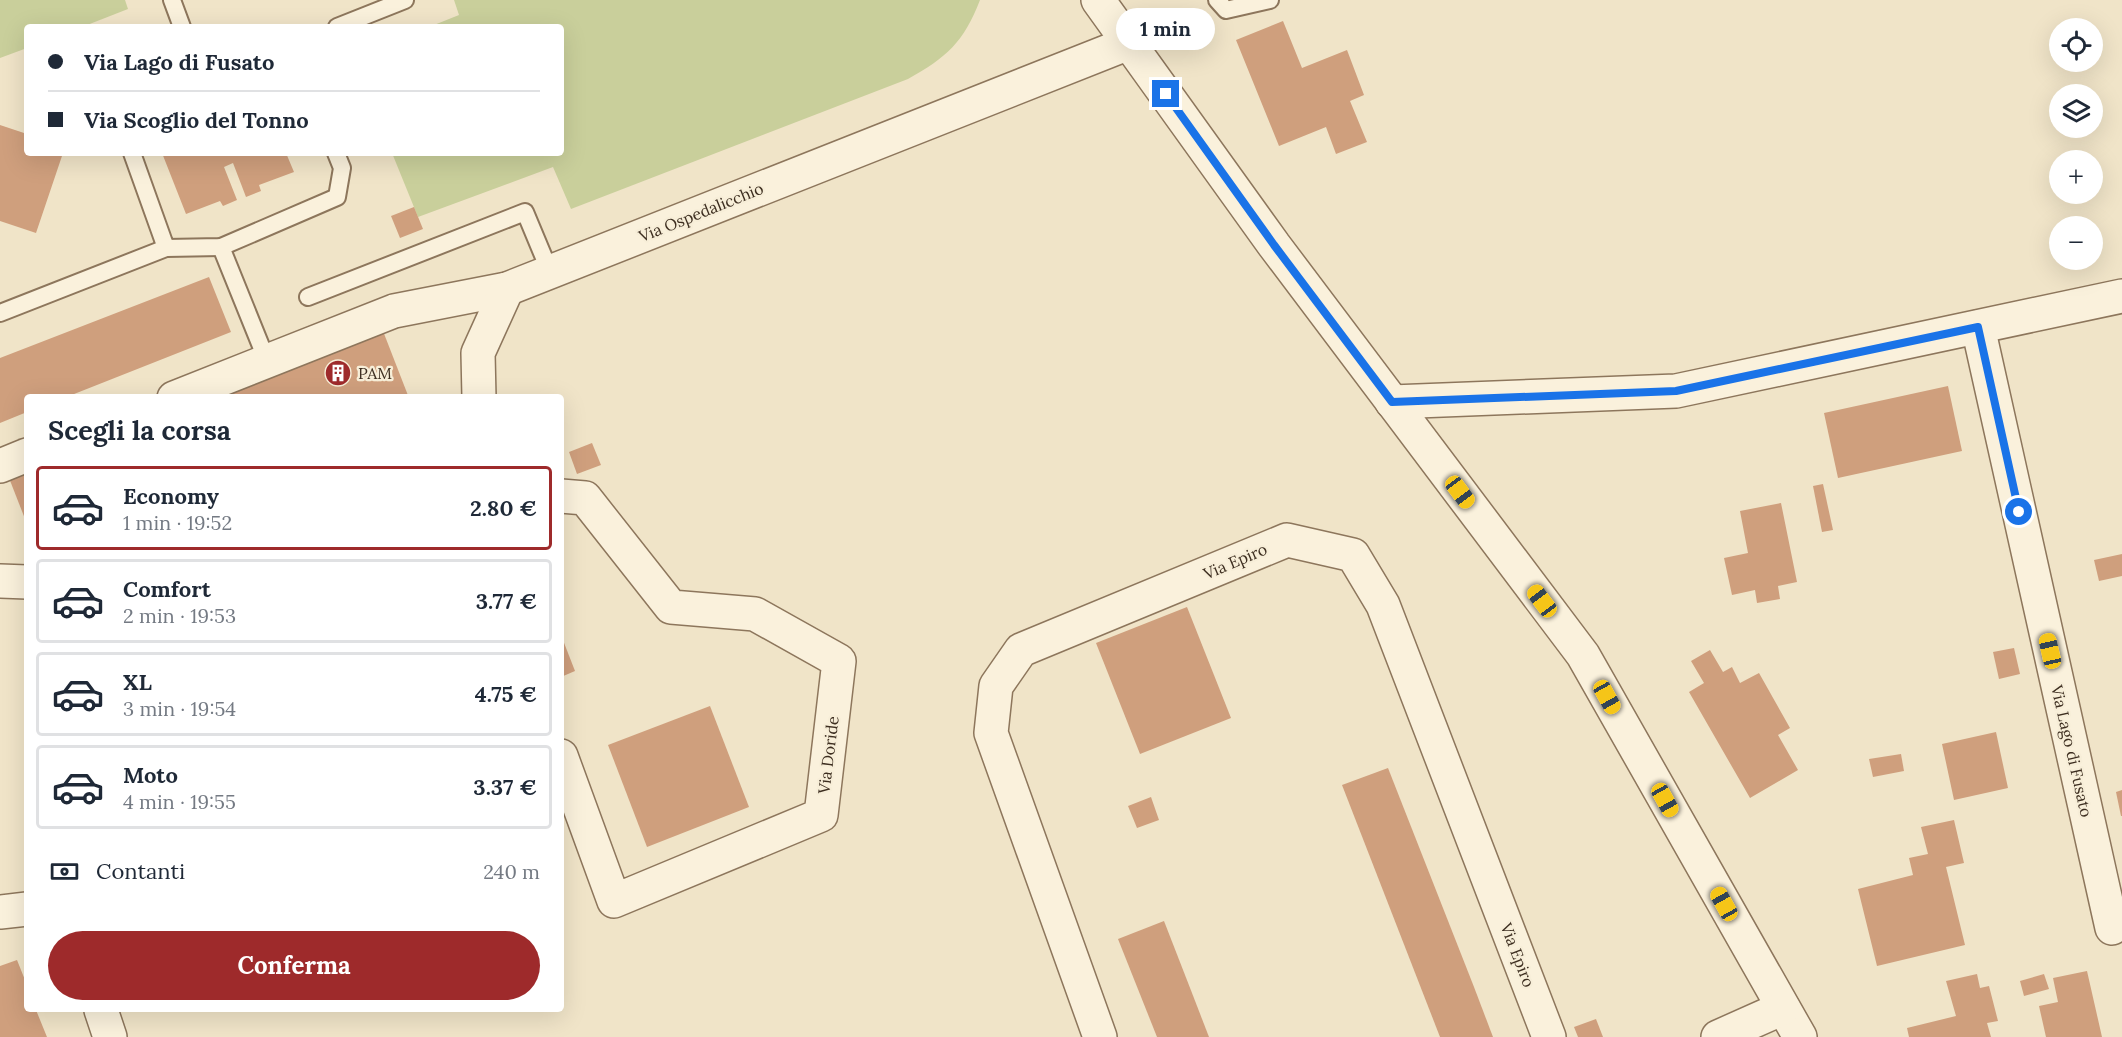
<!DOCTYPE html>
<html lang="it">
<head>
<meta charset="utf-8">
<style>
  :root { --surface:#fff; --page:#f2f2f3; --text:#1f2937; --muted:#747a83; --line:#e0e1e3; --accent:#9e2a2b }
  body { margin:0; font-family:Lora,serif; background:var(--page); color:var(--text); height:100vh; display:flex; flex-direction:column; font-size:22px; white-space:nowrap }
  * { box-sizing:border-box; margin:0 }
  p { font-size:20px; color:var(--muted) }
  .icon { flex:none; width:33px; height:33px; fill:none; stroke:currentColor; stroke-width:2; stroke-linecap:round; stroke-linejoin:round }
  .map { position:relative; flex:1; overflow:hidden }
  .sheet { position:absolute; left:24px; top:394px; width:540px; height:618px; display:flex; flex-direction:column; background:var(--surface); border-radius:6px; box-shadow:0 6px 24px #0002 }
  .sheet>* { flex:none }
  .guide { position:absolute; left:24px; top:24px; width:540px; height:132px; border-radius:6px; box-shadow:0 6px 24px #0002; display:grid; align-content:center; height:132px; padding:0 24px; background:var(--surface) }
  .buttons { position:absolute; left:2049px; top:18px; display:grid; gap:12px }
  .buttons a { display:grid; place-items:center; width:54px; height:54px; border-radius:50%; background:var(--surface); box-shadow:0 6px 24px #0002; font-size:30px }
  .end { position:absolute; width:27px; height:27px; margin:-14px; border:8px solid #1a73e8; background:#fff; box-shadow:0 0 0 3px #fff }
  .from { border-radius:50% }
  .bubble { position:absolute; height:42px; border-radius:21px; background:var(--surface); box-shadow:0 6px 24px #0002; font-size:20px; font-weight:700; line-height:42px; text-align:center }
  .car { position:absolute; width:18px; height:36px; margin:-18px -9px; border-radius:8px; box-shadow:0 0 4px 2px #0007; background:linear-gradient(#f5c518 24%,#345 0 40%,#f5c518 0 76%,#345 0 86%,#f5c518 0) }
  .guide b { display:flex; align-items:center; gap:21px; height:57px; font-size:22px }
  .guide b+b { border-top:2px solid var(--line) }
  .guide i { width:15px; height:15px; background:var(--text) }
  ul { padding:0; list-style:none }
  li { display:flex; align-items:center; gap:18px; height:84px; margin:0 12px 9px; padding:0 12px; border:3px solid var(--line); border-radius:6px }
  li div { flex:1 }
  li b { display:block; font-size:22px }
  li em { font-style:normal; font-weight:700 }
  li.current { border-color:var(--accent) }
  li>.icon { width:54px; height:54px; stroke-width:1.5 }
  h2 { padding:0 24px; font-size:27px; line-height:72px }
  .pay { display:flex; align-items:center; gap:15px; height:66px; padding:0 24px; font-size:22px }
  .pay p { margin-inline-start:auto }
  .cta { display:flex; gap:12px; margin-top:auto; padding:12px 24px }
  .cta a { flex:1; height:69px; border-radius:36px; background:var(--accent); color:#fff; font-size:24px; font-weight:700; line-height:69px; text-align:center }
  .map>svg:first-child { display:block }
  .green { fill:#c9cf9b }
  .building { fill:#cf9f7d }
  .lines { fill:none; stroke-linecap:round; stroke-linejoin:round }
  .lane-casing { stroke:#8d765c; stroke-width:20 }
  .street-casing { stroke:#8d765c; stroke-width:36 }
  .lane { stroke:#faf1dc; stroke-width:16 }
  .street { stroke:#faf1dc; stroke-width:33 }
  .route { stroke:#1a73e8; stroke-width:8 }
  .labels { text-anchor:middle; dominant-baseline:central; stroke-width:4.5; stroke-linejoin:round; paint-order:stroke }
  .street-label { font-size:16px; fill:#3d2e20; stroke:#f7eed8 }
  .poi-label { font-size:16px; fill:#3d2e20; stroke:#f7eed8; text-anchor:start }
</style>
</head>
<body>
<div class="map">
<svg width="2122" height="1037" viewBox="0 0 2122 1037">
  <rect width="100%" height="100%" fill="#f0e4c8"/>
  <g class="green">
    <path d="M 0,0 L 125,0 L 128,9 L 82,27 L 27,27 L 27,48 L 0,58 Z"/>
    <path d="M 454,0 L 980,0 C 964,42 946,58 908,79 L 571,209 L 553,167 L 418,217 L 392,153 L 561,153 L 561,27 L 429,27 L 459,15 Z"/>
  </g>
  <g class="building">
    <path d="M 1283,21 L 1302,68 L 1347,50 L 1364,95 L 1350,101 L 1367,142 L 1336,154 L 1326,127 L 1279,146 L 1236,40 Z"/>
    <path d="M 0,125 L 27,134 L 27,153 L 63,153 L 36,233 L 0,221 Z"/>
    <path d="M 162,153 L 286,153 L 294,172 L 259,185 L 261,191 L 246,197 L 233,163 L 224,167 L 237,200 L 223,206 L 220,201 L 186,214 Z"/>
    <path d="M 414,207 L 423,229 L 400,238 L 391,216 Z"/>
    <path d="M 209,277 L 231,332 L 64,398 L 27,398 L 27,412 L 0,423 L 0,358 Z"/>
    <path d="M 383,331 L 409,398 L 214,398 Z"/>
    <path d="M 1948,386 L 1962,451 L 1838,478 L 1824,413 Z"/>
    <path d="M 592,443 L 601,465 L 577,474 L 569,452 Z"/>
    <path d="M 27,471 L 27,524 L 9,478 Z"/>
    <path d="M 1823,484 L 1833,530 L 1822,532 L 1813,486 Z"/>
    <path d="M 1781,503 L 1797,582 L 1778,586 L 1780,599 L 1757,603 L 1755,590 L 1732,595 L 1724,558 L 1748,553 L 1740,511 Z"/>
    <path d="M 2122,554 L 2122,576 L 2099,581 L 2094,560 Z"/>
    <path d="M 1187,607 L 1231,718 L 1140,754 L 1096,643 Z"/>
    <path d="M 561,635 L 575,671 L 561,677 Z"/>
    <path d="M 2014,648 L 2020,674 L 1999,679 L 1993,652 Z"/>
    <path d="M 1710,650 L 1723,672 L 1732,667 L 1740,683 L 1759,673 L 1790,728 L 1778,735 L 1798,770 L 1750,798 L 1689,692 L 1704,683 L 1691,661 Z"/>
    <path d="M 710,706 L 749,807 L 647,847 L 608,745 Z"/>
    <path d="M 1996,732 L 2008,788 L 1954,800 L 1942,744 Z"/>
    <path d="M 1901,754 L 1904,771 L 1873,777 L 1869,759 Z"/>
    <path d="M 1388,768 L 1474,987 L 1493,1037 L 1440,1037 L 1342,785 Z"/>
    <path d="M 2122,790 L 2122,816 L 2121,816 L 2116,792 Z"/>
    <path d="M 1151,797 L 1159,820 L 1137,828 L 1128,806 Z"/>
    <path d="M 1954,820 L 1964,863 L 1946,867 L 1965,945 L 1877,966 L 1858,889 L 1913,875 L 1909,858 L 1928,854 L 1921,827 Z"/>
    <path d="M 1164,921 L 1192,993 L 1209,1037 L 1157,1037 L 1118,939 Z"/>
    <path d="M 17,960 L 27,985 L 27,1010 L 36,1010 L 47,1037 L 0,1037 L 0,966 Z"/>
    <path d="M 2087,971 L 2102,1037 L 2046,1037 L 2039,1006 L 2058,1002 L 2053,978 Z"/>
    <path d="M 1977,974 L 1980,988 L 1989,986 L 1998,1021 L 1987,1023 L 1991,1037 L 1909,1037 L 1907,1028 L 1956,1016 L 1946,981 Z"/>
    <path d="M 2044,974 L 2049,989 L 2024,996 L 2020,981 Z"/>
    <path d="M 1596,1019 L 1603,1037 L 1578,1037 L 1574,1027 Z"/>
  </g>
  <g class="lines">
    <defs>
      <g id="lane">
        <path d="M 172,0 L 182,27"/>
        <path d="M 1217,0 L 1226,10 L 1270,0"/>
        <path d="M 337,27 L 405,0"/>
        <path d="M 132,153 L 166,248 L 221,247 L 337,197 L 342,168 L 336,153"/>
        <path d="M 221,247 L 267,361"/>
        <path d="M 308,297 L 525,212 L 550,272"/>
        <path d="M 0,313 L 166,248"/>
      </g>
      <g id="street">
        <path d="M 1098,0 L 1274,245 L 1583,655 L 1800,1037"/>
        <path d="M 1978,327 L 2112,928"/>
        <path d="M 174,398 L 394,311 L 507,289 L 1129,43"/>
        <path d="M 479,398 L 478,353 L 507,289"/>
        <path d="M 1392,402 L 1676,391 L 2122,296"/>
        <path d="M 0,466 L 27,455"/>
        <path d="M 561,496 L 585,498 L 671,607 L 755,614 L 839,661 L 821,815 L 614,901 L 561,756"/>
        <path d="M 0,581 L 27,582"/>
        <path d="M 0,912 L 27,909"/>
        <path d="M 101,1010 L 110,1037"/>
        <path d="M 1100,1037 L 991,733 L 996,686 L 1021,650 L 1287,540 L 1353,555 L 1383,605 L 1549,1037"/>
        <path d="M 1718,1037 L 1783,1008"/>
      </g>
    </defs>
    <use href="#lane" class="lane-casing"/>
    <use href="#street" class="street-casing"/>
    <use href="#lane" class="lane"/>
    <use href="#street" class="street"/>
  </g>
  <g class="lines">
    <path class="route" d="M 1166,94 L 1274,245 L 1392,402 L 1676,391 L 1978,327 L 2019,512"/>
  </g>
  <defs>
    <symbol id="building-disc" viewBox="-11 -11 22 22"><circle r="9.5" fill="#9e2a2b" stroke="#f7eed8"/><path d="M-4-6H4V6H1V3H-1V6H-4ZM-2.5-4.3h1.7v1.8h-1.7ZM.8-4.3h1.7v1.8H.8ZM-2.5-1h1.7V.8h-1.7ZM.8-1h1.7V.8H.8Z" fill="#fff"/></symbol>
  </defs>
  <g fill-rule="evenodd">
    <use href="#building-disc" x="323" y="358" width="30" height="30"/>
  </g>
  <g class="labels">
    <g class="street-label">
      <text transform="translate(701 212) rotate(-22)">Via Ospedalicchio</text>
      <text transform="translate(1235 561) rotate(-23)">Via Epiro</text>
      <text transform="translate(2072 751) rotate(77)">Via Lago di Fusato</text>
      <text transform="translate(828 755) rotate(-83)">Via Doride</text>
      <text transform="translate(1518 955) rotate(69)">Via Epiro</text>
    </g>
    <g class="poi-label">
      <text x="358" y="373">PAM</text>
    </g>
  </g>
</svg>
<div class="buttons">
<a><svg class="icon" aria-label="locate" viewBox="0 0 24 24"><circle cx="12" cy="12" r="6"/><path d="M12 2v4M12 18v4M2 12h4M18 12h4"/></svg></a>
<a><svg class="icon" aria-label="layers" viewBox="0 0 24 24"><path d="M12 4l9 5-9 5-9-5zM3 14l9 5 9-5"/></svg></a>
<a>+</a>
<a>−</a>
</div>
<i class="end from" style="left:2019px;top:512px"></i>
<i class="end" style="left:1166px;top:94px"></i>
<div class="bubble" style="left:1116px;top:8px;width:99px">1 min</div>
<i class="car" style="left:1460px;top:492px;rotate:143deg"></i>
<i class="car" style="left:1542px;top:601px;rotate:323deg"></i>
<i class="car" style="left:2050px;top:651px;rotate:347deg"></i>
<i class="car" style="left:1607px;top:697px;rotate:151deg"></i>
<i class="car" style="left:1665px;top:800px;rotate:151deg"></i>
<i class="car" style="left:1724px;top:904px;rotate:331deg"></i>
<div class="guide">
<b><i class="from"></i>Via Lago di Fusato</b>
<b><i></i>Via Scoglio del Tonno</b>
</div>
<section class="sheet">
<h2>Scegli la corsa</h2>
<ul>
<li class="current"><svg class="icon" aria-label="car" viewBox="0 0 24 24"><path d="M5 17H2v-5l4-1 3-4h7l3 4 3 1v5h-3M9 17h6M6 11h13"/><circle cx="7" cy="17" r="2"/><circle cx="17" cy="17" r="2"/></svg><div><b>Economy</b><p>1 min · 19:52</p></div><em>2.80 €</em></li>
<li><svg class="icon" aria-label="car" viewBox="0 0 24 24"><path d="M5 17H2v-5l4-1 3-4h7l3 4 3 1v5h-3M9 17h6M6 11h13"/><circle cx="7" cy="17" r="2"/><circle cx="17" cy="17" r="2"/></svg><div><b>Comfort</b><p>2 min · 19:53</p></div><em>3.77 €</em></li>
<li><svg class="icon" aria-label="car" viewBox="0 0 24 24"><path d="M5 17H2v-5l4-1 3-4h7l3 4 3 1v5h-3M9 17h6M6 11h13"/><circle cx="7" cy="17" r="2"/><circle cx="17" cy="17" r="2"/></svg><div><b>XL</b><p>3 min · 19:54</p></div><em>4.75 €</em></li>
<li><svg class="icon" aria-label="car" viewBox="0 0 24 24"><path d="M5 17H2v-5l4-1 3-4h7l3 4 3 1v5h-3M9 17h6M6 11h13"/><circle cx="7" cy="17" r="2"/><circle cx="17" cy="17" r="2"/></svg><div><b>Moto</b><p>4 min · 19:55</p></div><em>3.37 €</em></li>
</ul>
<div class="pay"><svg class="icon" aria-label="cash" viewBox="0 0 24 24"><path d="M3 7h18v10H3z"/><circle cx="12" cy="12" r="2"/></svg>Contanti<p>240 m</p></div>
<div class="cta"><a>Conferma</a></div>
</section>
</div>
</body>
</html>
